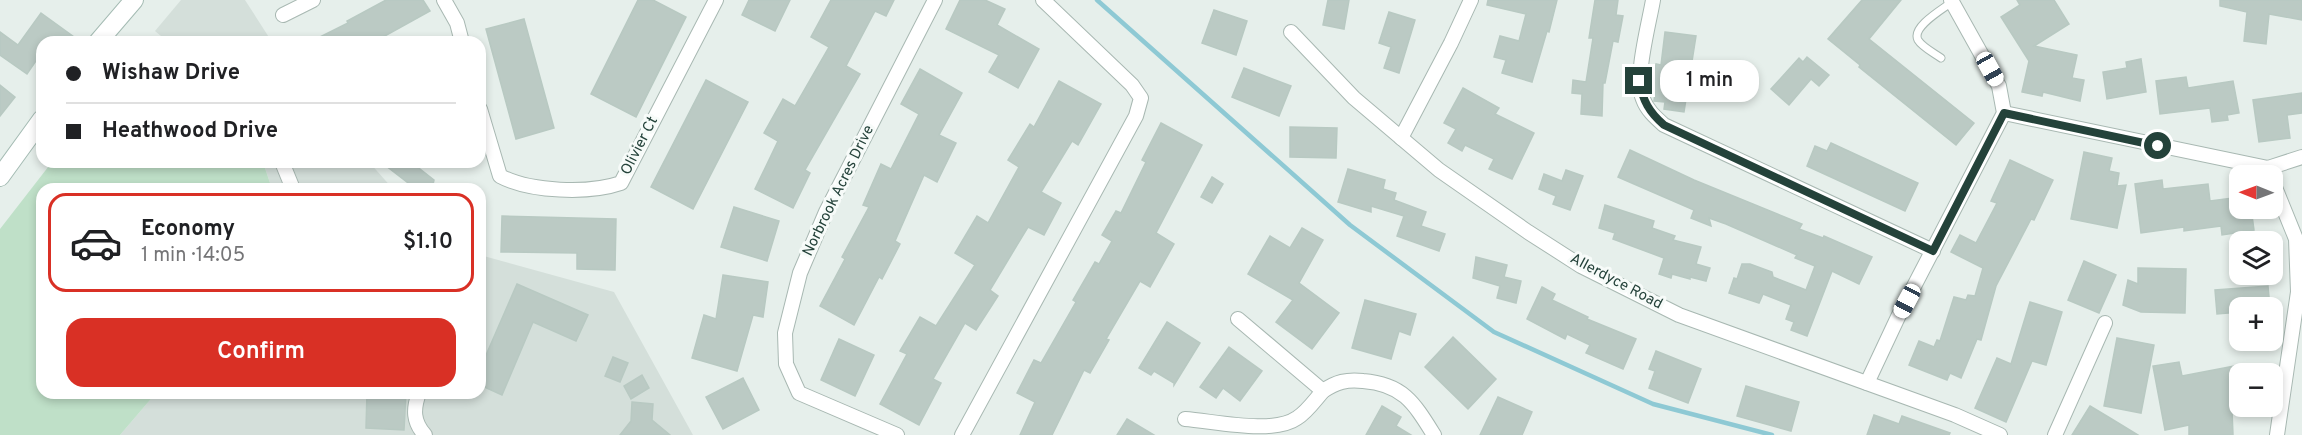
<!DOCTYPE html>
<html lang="en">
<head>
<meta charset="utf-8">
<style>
  :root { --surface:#fff; --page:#f2f2f2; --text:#202124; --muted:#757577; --line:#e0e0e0; --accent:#d93025 }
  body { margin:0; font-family:Overpass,sans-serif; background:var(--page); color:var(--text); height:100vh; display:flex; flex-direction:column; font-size:22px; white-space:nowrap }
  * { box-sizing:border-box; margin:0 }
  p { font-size:20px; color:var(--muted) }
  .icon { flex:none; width:33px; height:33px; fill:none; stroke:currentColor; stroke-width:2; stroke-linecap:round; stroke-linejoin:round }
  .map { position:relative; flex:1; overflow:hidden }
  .details { position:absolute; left:36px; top:183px; width:450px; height:216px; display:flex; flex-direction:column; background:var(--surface); border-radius:18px; box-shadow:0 3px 9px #0003 }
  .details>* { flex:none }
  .hud { position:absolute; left:36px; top:36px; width:450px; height:132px; border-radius:18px; box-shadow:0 3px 9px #0003; display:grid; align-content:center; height:132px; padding:0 30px; background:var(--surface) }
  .needle { width:39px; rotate:271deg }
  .tools { position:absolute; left:2229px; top:165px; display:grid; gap:12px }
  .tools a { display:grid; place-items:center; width:54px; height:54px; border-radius:12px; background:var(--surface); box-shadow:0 3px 9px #0003; font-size:30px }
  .end { position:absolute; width:27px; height:27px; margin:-14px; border:8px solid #24423a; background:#fff; box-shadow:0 0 0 3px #fff }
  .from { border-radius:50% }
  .bubble { position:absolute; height:42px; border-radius:18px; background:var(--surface); box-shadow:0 3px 9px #0003; font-size:20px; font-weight:600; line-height:42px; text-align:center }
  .car { position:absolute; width:18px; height:36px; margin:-18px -9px; border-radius:8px; box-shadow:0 0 4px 2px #0007; background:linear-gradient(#fff 24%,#345 0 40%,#fff 0 76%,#345 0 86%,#fff 0) }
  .hud b { display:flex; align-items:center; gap:21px; height:57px; font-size:22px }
  .hud b+b { border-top:2px solid var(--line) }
  .hud i { width:15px; height:15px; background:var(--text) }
  ul { padding:10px 0 0; list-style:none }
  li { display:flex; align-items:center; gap:18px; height:99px; margin:0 12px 9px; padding:0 18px; border:3px solid transparent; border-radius:18px }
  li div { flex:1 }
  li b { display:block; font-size:22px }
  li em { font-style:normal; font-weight:600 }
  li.on { border-color:var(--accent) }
  li>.icon { width:54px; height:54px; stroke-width:1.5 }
  .action { display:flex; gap:12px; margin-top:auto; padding:12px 30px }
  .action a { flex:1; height:69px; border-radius:18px; background:var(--accent); color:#fff; font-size:24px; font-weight:600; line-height:69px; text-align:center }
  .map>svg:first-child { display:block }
  .built { fill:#d4dfda }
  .green { fill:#bfe0c8 }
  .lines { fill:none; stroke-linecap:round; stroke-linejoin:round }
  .stream { stroke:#8ec9d4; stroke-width:4.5 }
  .building { fill:#bbcac4; stroke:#b8c9c2; stroke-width:1.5 }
  .lane-casing { stroke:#a8b8b2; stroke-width:9 }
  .street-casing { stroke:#a8b8b2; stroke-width:16 }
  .secondary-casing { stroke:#a4bbb3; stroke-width:20 }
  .lane { stroke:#fff; stroke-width:7 }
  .street { stroke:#fff; stroke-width:14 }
  .secondary { stroke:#fff; stroke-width:18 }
  .route { stroke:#24423a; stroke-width:8 }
  .labels { text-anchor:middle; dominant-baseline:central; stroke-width:6; stroke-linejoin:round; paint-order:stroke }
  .street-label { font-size:15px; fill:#24423a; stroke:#f7fbf9 }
</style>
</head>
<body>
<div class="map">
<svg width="2302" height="435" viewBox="0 0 2302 435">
  <rect width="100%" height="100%" fill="#e6efeb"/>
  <g class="built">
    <path d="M 181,0 L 245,0 L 272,42 L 168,42 L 155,31 Z"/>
    <path d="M 263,162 L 369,162 L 393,189 L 272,189 Z"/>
    <path d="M 480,255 L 614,292 L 693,435 L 120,435 L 156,393 L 480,393 Z"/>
  </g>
  <path class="green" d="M 52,162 L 263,162 L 272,189 L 42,189 L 42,393 L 156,393 L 120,435 L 0,435 L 0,229 Z"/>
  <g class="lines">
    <path class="stream" d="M 1097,0 L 1350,225 L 1494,332 L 1653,404 L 1772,435"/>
  </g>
  <g class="building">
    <path d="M 386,0 L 423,0 L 430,11 L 374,42 L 310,42 L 348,23 L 347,21 Z"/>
    <path d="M 638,0 L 653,0 L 686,17 L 636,117 L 591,94 Z"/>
    <path d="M 749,0 L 790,0 L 775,31 L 742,15 Z"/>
    <path d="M 831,0 L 894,0 L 886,16 L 875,11 L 846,66 L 860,74 L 805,170 L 810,173 L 793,208 L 755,189 L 778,141 L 764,133 L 783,99 L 795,106 L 829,47 L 811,37 Z"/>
    <path d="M 960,0 L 985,0 L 1005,9 L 997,25 L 1039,49 L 1018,88 L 989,72 L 999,55 L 946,29 Z"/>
    <path d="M 1328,0 L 1349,0 L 1344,29 L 1323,25 Z"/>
    <path d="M 1488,0 L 1557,0 L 1549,32 L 1547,31 L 1532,82 L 1502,73 L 1506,60 L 1494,57 L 1500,36 L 1519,41 L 1526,14 L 1487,5 Z"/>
    <path d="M 1595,0 L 1618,0 L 1616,15 L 1623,16 L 1618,42 L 1613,41 L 1605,83 L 1603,83 L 1602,116 L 1581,114 L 1582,94 L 1572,93 L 1573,80 L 1586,82 L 1593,38 L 1589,38 Z"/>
    <path d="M 1862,0 L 1901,0 L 1869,39 L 1974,123 L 1956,145 L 1859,67 L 1860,65 L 1828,39 Z"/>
    <path d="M 2017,0 L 2054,0 L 2069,24 L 2034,46 L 2077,55 L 2072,78 L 2084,80 L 2080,101 L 2043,92 L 2042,96 L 2022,92 L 2029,61 L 2001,17 L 2020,5 Z"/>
    <path d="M 2220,0 L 2302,0 L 2302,20 L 2269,14 L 2266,44 L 2244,41 L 2247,12 L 2220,6 Z"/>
    <path d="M 1214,10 L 1247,21 L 1236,55 L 1202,43 Z"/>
    <path d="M 1389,12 L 1415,20 L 1399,73 L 1384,68 L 1391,47 L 1379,43 Z"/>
    <path d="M 41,13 L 81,42 L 42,42 L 42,52 L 27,74 L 0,55 L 0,32 L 18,45 Z"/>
    <path d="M 524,19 L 554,128 L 516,139 L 486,29 Z"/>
    <path d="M 1665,32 L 1696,36 L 1684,112 L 1664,109 L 1665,102 L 1654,101 L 1655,92 L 1651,92 L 1656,64 L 1661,65 Z"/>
    <path d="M 1807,57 L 1829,75 L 1819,86 L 1811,79 L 1789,105 L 1771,89 L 1799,58 L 1803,62 Z"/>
    <path d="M 2141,59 L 2146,92 L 2107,99 L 2103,72 L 2127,68 L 2126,62 Z"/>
    <path d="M 1244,68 L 1291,86 L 1279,116 L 1232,97 Z"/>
    <path d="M 920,69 L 962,93 L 939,135 L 956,143 L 937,182 L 924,175 L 895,241 L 900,244 L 882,279 L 879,277 L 854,325 L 820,306 L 845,259 L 842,257 L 869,207 L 863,205 L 881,164 L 891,169 L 919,114 L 901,104 Z"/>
    <path d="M 2186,77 L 2188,88 L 2233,81 L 2239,113 L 2227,115 L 2228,120 L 2212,122 L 2210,108 L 2160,114 L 2156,81 Z"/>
    <path d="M 706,80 L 748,102 L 693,209 L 651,187 Z"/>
    <path d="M 1059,81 L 1101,104 L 1078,145 L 1072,141 L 1041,192 L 1061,203 L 1044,235 L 1028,227 L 990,290 L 998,296 L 976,330 L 965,323 L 933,379 L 941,383 L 919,425 L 880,404 L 907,354 L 900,351 L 920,317 L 936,326 L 975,265 L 955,253 L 977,216 L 988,223 L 1019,167 L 1008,160 L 1030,124 L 1034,127 Z"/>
    <path d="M 0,85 L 15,97 L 0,116 Z"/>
    <path d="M 1463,88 L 1499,108 L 1495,114 L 1534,133 L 1512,179 L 1489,169 L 1494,159 L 1465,145 L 1462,151 L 1448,143 L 1456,129 L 1444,123 Z"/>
    <path d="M 2302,93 L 2302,113 L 2287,115 L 2290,138 L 2259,142 L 2253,100 Z"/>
    <path d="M 1161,123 L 1202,145 L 1156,233 L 1174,244 L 1150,287 L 1140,281 L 1106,339 L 1109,340 L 1090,373 L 1084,370 L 1052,435 L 1020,435 L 1035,402 L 1017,393 L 1034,360 L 1041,363 L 1076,302 L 1073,300 L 1095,262 L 1099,264 L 1112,241 L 1102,235 L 1116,211 L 1121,213 L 1146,162 L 1142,160 Z"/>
    <path d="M 1290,127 L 1337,128 L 1336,158 L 1290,157 Z"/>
    <path d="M 1831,143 L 1918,183 L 1905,211 L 1807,166 L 1815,146 L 1827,151 Z"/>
    <path d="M 1630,150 L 1694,180 L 1802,224 L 1799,229 L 1823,238 L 1824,236 L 1872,257 L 1859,284 L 1832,271 L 1807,336 L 1791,330 L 1794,322 L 1786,319 L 1791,305 L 1763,294 L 1759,303 L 1729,293 L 1734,278 L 1737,279 L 1742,264 L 1750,264 L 1772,272 L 1773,277 L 1806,290 L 1815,266 L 1795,258 L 1797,255 L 1726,224 L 1709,218 L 1711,226 L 1691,218 L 1694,210 L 1618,177 Z"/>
    <path d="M 2084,152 L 2112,158 L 2109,171 L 2119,173 L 2117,186 L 2126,185 L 2117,228 L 2071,219 Z"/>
    <path d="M 2010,160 L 2053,180 L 2034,220 L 2031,219 L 1996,286 L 1981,340 L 1977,339 L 1961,378 L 1950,373 L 1947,380 L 1909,365 L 1919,341 L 1934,347 L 1937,340 L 1940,341 L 1954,297 L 1966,300 L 1968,295 L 1975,296 L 1983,268 L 1951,252 L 1960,235 L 1976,243 L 1997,203 L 1991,201 Z"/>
    <path d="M 381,162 L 411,162 L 434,180 L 432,189 L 416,189 Z"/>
    <path d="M 1348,169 L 1385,180 L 1383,189 L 1396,193 L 1394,200 L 1426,212 L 1421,226 L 1445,234 L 1439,251 L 1397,236 L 1404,216 L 1371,206 L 1371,212 L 1338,202 Z"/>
    <path d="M 1566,170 L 1583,176 L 1570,210 L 1553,204 L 1556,196 L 1539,189 L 1544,174 L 1562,181 Z"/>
    <path d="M 1212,177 L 1223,184 L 1212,203 L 1201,197 Z"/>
    <path d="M 2162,180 L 2163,189 L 2208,184 L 2210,201 L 2240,197 L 2240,208 L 2251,208 L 2254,230 L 2222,235 L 2221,226 L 2184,231 L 2184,227 L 2141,233 L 2135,184 Z"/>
    <path d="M 1605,205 L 1654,221 L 1652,228 L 1675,236 L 1673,240 L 1701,247 L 1696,264 L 1710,268 L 1706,281 L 1690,277 L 1690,279 L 1672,274 L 1671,278 L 1659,274 L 1664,258 L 1613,239 L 1615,233 L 1599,228 Z"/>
    <path d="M 734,207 L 779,221 L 767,261 L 721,247 Z"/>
    <path d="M 502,216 L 616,219 L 615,270 L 577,269 L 577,253 L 501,252 Z"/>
    <path d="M 1302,228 L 1323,240 L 1299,283 L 1339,313 L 1312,349 L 1276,322 L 1293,300 L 1248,274 L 1270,236 L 1290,248 Z"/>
    <path d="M 1476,257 L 1507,265 L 1504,277 L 1521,281 L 1516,303 L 1497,298 L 1500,286 L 1473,278 Z"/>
    <path d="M 2084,261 L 2116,275 L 2099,313 L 2068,300 Z"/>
    <path d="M 2138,268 L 2186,269 L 2185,313 L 2141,312 L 2123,305 L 2128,280 L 2138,284 Z"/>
    <path d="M 723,275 L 768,282 L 763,317 L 753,315 L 737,371 L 692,358 L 704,315 L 716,319 Z"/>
    <path d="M 517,284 L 588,315 L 576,341 L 533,322 L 502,395 L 480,385 L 480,369 Z"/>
    <path d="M 2268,286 L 2270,308 L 2240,308 L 2240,312 L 2217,314 L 2215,290 Z"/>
    <path d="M 1542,287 L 1555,294 L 1552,300 L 1588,317 L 1587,319 L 1636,339 L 1623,369 L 1586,353 L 1590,345 L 1567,334 L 1565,339 L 1527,319 Z"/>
    <path d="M 1365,300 L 1416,314 L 1410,335 L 1399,331 L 1391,359 L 1352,348 Z"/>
    <path d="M 2030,302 L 2062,312 L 2046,365 L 2032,361 L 2006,422 L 1975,408 L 1997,358 L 2011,364 Z"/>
    <path d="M 1167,322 L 1200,343 L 1174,385 L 1174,383 L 1154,371 L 1151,375 L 1139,368 Z"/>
    <path d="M 1453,337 L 1496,379 L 1468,409 L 1425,367 Z"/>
    <path d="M 2117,338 L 2154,345 L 2141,413 L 2104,406 Z"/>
    <path d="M 839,339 L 874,355 L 855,396 L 821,380 Z"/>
    <path d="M 1229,347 L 1262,371 L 1240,401 L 1223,388 L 1216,398 L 1200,387 Z"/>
    <path d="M 1656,351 L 1701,369 L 1688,403 L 1649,388 L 1655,371 L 1649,369 Z"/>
    <path d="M 613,357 L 628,363 L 620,382 L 605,376 Z"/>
    <path d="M 2179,362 L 2182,376 L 2240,365 L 2240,409 L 2232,410 L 2233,435 L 2189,435 L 2189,425 L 2165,430 L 2153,366 Z"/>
    <path d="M 642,375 L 649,388 L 631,399 L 624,386 Z"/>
    <path d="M 743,378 L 759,410 L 723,429 L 706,397 Z"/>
    <path d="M 1746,386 L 1799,402 L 1791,431 L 1737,416 Z"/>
    <path d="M 367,393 L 406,393 L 404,430 L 366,428 Z"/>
    <path d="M 1498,397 L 1532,412 L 1522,435 L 1480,435 Z"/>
    <path d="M 632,402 L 653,404 L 652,420 L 670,435 L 620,435 L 631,421 Z"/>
    <path d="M 1382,406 L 1401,417 L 1396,426 L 1411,435 L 1366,435 Z"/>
    <path d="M 2090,406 L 2110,418 L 2138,435 L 2072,435 Z"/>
    <path d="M 1874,415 L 1899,424 L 1902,416 L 1950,433 L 1949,435 L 1867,435 Z"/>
    <path d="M 1127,419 L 1154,435 L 1117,435 Z"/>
  </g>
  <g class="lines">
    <defs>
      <path id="lane" d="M 1941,58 C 1934,53 1922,47 1918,40 C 1911,27 1943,9 1952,2"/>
      <g id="street">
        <path d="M 444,0 L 457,23 L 462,42"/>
        <path d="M 1653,0 C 1649,24 1634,78 1643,99 C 1647,110 1655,117 1664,125 L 1933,251"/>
        <path d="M 283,15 L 313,0"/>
        <path d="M 1291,32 L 1354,98 L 1439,170 L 1528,232 L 1581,266 L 1679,315 L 1955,415 L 2000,435"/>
        <path d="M 480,109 L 500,176 C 530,192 589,194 621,183 L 716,0"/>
        <path d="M 2004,113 L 2268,168 L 2302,157"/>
        <path d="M 1401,138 L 1451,43 L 1471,0"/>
        <path d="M 282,162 L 293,189"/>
        <path d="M 2272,180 L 2296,239 L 2298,292 L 2277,435"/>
        <path d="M 1238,319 L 1323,391 C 1336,382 1347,379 1363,381 C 1403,384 1414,403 1434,435"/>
        <path d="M 1867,383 L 1898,317 L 2004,113 L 1999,86 L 1951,0"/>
        <path d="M 419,393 C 413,409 413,422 425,435"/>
        <path d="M 1185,419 C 1214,421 1273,435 1297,418 C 1307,412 1315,400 1323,391"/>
        <path d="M 897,435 L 799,393 L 786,364 L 785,333 L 800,273 L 826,212 L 935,0"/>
        <path d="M 962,435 L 1136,116 L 1141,98 L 1132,85 L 1043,0"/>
        <path d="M 2055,435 L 2105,323"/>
      </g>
      <g id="secondary">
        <path d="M 98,42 L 134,0"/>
        <path d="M 0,177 L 42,119"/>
      </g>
    </defs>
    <use href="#lane" class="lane-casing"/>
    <use href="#street" class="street-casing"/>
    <use href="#secondary" class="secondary-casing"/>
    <use href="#lane" class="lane"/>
    <use href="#street" class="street"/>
    <use href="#secondary" class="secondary"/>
  </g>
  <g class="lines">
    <path class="route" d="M 1639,81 C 1643,101 1649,112 1664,125 L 1933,251 L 2004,113 L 2158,146"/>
  </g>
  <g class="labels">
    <g class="street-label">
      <text transform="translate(640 146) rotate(-63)">Olivier Ct</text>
      <text transform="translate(839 191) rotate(-64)">Norbrook Acres Drive</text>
      <text transform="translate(1616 282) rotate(28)">Allerdyce Road</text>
    </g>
  </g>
</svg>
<div class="tools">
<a><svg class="needle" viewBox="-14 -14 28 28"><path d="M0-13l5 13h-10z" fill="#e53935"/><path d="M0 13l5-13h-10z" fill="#757577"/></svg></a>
<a><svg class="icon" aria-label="layers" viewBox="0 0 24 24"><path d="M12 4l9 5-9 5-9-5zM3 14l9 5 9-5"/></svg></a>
<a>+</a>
<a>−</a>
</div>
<i class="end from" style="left:2158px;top:146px"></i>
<i class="end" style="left:1639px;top:81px"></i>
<div class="bubble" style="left:1660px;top:60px;width:99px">1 min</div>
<i class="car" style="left:1990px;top:69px;rotate:151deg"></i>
<i class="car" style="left:1907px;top:301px;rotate:208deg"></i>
<div class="hud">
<b><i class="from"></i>Wishaw Drive</b>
<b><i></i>Heathwood Drive</b>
</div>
<section class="details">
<ul>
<li class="on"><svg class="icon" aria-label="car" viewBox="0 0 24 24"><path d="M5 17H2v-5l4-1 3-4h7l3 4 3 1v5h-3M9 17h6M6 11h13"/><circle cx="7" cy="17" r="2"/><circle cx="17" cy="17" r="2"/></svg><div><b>Economy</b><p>1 min · 14:05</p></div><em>$1.10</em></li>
</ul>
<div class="action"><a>Confirm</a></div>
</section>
</div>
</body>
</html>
